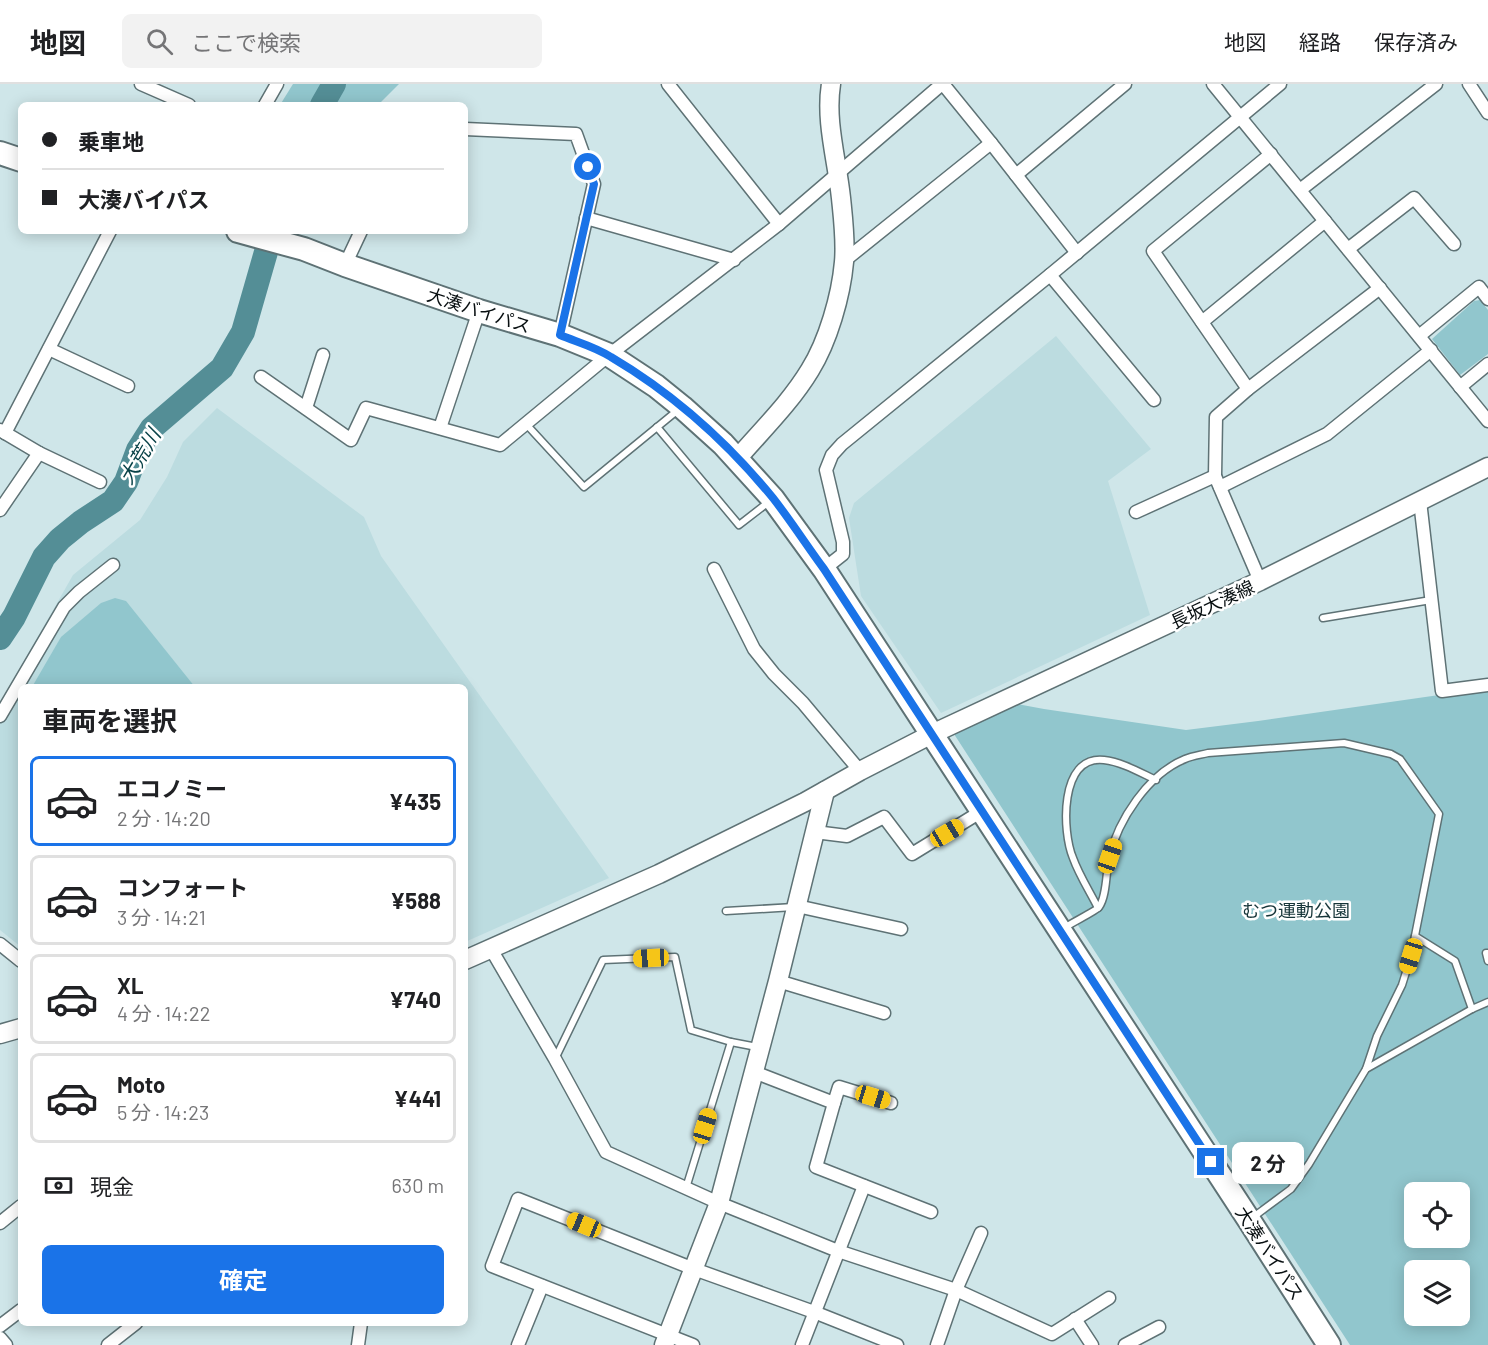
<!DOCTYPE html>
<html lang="ja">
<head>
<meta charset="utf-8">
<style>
  :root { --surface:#fff; --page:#f2f2f2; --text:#202124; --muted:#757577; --line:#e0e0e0; --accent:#1a73e8 }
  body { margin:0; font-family:Barlow,"Noto Sans JP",sans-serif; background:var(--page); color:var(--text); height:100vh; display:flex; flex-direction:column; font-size:22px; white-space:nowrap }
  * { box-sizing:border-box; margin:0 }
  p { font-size:20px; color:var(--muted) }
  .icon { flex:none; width:33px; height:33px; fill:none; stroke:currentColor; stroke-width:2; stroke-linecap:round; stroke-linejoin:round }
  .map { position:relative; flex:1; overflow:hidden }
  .drawer { position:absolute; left:18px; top:600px; width:450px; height:642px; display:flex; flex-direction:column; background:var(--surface); border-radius:9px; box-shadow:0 3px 15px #0003 }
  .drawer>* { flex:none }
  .top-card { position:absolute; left:18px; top:18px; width:450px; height:132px; border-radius:9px; box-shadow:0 3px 15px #0003; display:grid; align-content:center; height:132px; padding:0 24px; background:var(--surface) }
  .tools { position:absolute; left:1404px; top:1098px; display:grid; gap:12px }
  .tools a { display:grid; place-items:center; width:66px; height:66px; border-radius:9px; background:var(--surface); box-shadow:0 3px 15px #0003; font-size:30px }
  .end { position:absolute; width:27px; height:27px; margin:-14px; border:8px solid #1a73e8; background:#fff; box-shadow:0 0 0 3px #fff }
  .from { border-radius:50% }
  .bubble { position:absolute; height:42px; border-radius:9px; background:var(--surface); box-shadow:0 3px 15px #0003; font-size:20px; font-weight:700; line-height:42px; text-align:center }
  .car { position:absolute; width:18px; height:36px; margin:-18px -9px; border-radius:8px; box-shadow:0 0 4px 2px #0007; background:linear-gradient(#f5c518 24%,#345 0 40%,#f5c518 0 76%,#345 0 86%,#f5c518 0) }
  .top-card b { display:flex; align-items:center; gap:21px; height:57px; font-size:22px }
  .top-card b+b { border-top:2px solid var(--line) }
  .top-card i { width:15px; height:15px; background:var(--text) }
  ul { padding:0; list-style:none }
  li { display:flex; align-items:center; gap:18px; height:90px; margin:0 12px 9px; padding:0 12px; border:3px solid var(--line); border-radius:9px }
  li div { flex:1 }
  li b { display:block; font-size:22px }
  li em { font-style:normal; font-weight:700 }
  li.on { border-color:var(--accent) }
  li>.icon { width:54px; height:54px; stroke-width:1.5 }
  h2 { padding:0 24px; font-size:27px; line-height:72px }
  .pay { display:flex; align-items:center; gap:15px; height:66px; padding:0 24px; font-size:22px }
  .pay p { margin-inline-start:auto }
  .button { display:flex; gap:12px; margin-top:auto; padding:12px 24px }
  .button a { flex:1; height:69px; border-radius:9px; background:var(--accent); color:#fff; font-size:24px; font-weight:700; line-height:69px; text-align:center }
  header { display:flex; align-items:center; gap:36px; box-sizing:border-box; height:84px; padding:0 30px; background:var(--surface); border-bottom:2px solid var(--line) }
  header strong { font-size:28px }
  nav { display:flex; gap:33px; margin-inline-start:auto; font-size:21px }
  .search { width:420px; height:54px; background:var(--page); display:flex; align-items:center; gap:15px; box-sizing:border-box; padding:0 21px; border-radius:9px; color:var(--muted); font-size:22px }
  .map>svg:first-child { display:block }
  .built { fill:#bcdce0 }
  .green { fill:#91c6cd; fill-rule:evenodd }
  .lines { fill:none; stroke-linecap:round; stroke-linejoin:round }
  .river { stroke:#548e96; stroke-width:24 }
  .lane-casing { stroke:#5e7275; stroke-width:9 }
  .street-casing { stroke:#5e7275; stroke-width:15 }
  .secondary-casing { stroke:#5e7275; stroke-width:21 }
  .highway-casing { stroke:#5e7275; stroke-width:26 }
  .lane { stroke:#fff; stroke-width:6 }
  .street { stroke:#fff; stroke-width:12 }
  .secondary { stroke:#fff; stroke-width:18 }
  .highway { stroke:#fff; stroke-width:22 }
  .route { stroke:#1a73e8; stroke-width:8 }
  .labels { text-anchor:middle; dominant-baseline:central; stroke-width:5; stroke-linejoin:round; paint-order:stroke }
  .street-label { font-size:18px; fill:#080f11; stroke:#fff }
  .park-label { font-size:18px; fill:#163539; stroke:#fff }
  .water-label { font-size:20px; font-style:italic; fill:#084147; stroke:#fff }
</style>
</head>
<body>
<header>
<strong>地図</strong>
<div class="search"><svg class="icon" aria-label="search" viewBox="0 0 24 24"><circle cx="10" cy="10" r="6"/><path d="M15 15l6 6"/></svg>ここで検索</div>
<nav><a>地図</a><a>経路</a><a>保存済み</a></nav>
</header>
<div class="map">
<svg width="1488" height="1261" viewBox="0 0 1488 1261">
  <rect width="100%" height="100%" fill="#cfe6e9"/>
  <g class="built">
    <path d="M 1056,252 L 1151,365 L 1108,397 L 1150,531 L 941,629 L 861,512 L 849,434 L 854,419 Z"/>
    <path d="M 217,324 L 364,433 L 381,472 L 609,794 L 465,858 L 465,603 L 21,603 L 21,863 L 0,846 L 0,619 L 73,491 L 140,436 L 167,393 L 183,358 Z"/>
  </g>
  <g class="green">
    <path d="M 293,0 L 399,0 L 378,21 L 280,21 Z"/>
    <path d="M 1480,216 L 1488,226 L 1488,270 L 1460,291 L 1432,255 L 1474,217 Z"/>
    <path d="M 115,514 L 126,517 L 195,603 L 32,603 L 61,553 L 101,519 Z"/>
    <path d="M 1488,604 L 1488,1261 L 1350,1261 L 954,650 L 955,643 L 1017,620 L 1044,625 L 1186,646 L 1258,637 ZM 1414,1108 L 1460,1108 L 1460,1154 L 1414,1154 ZM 1414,1186 L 1460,1186 L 1460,1232 L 1414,1232 Z"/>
  </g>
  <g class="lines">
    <g class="river">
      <path d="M 322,21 L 334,0"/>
      <path d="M 0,554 L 14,533 L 44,473 L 60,455 L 81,438 L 113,417 L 126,398 L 138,366 L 152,344 L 222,284 L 243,248 L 272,147"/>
    </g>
    <defs>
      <g id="lane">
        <path d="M 526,340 L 584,403 L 678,326"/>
        <path d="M 657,343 L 739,441 L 770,417"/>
        <path d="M 1323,534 L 1431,516"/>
        <path d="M 1098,824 C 1090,808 1079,791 1073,774 C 1062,748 1059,671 1104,676 C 1122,678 1139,688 1156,696"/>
        <path d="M 726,827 L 794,823"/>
        <path d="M 1064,844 C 1071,839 1096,827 1099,823 C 1107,812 1106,787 1109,774 C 1118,736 1148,690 1185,675 C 1192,672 1200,671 1208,669 L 1344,659 L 1391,670 L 1400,675 L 1439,730 L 1411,872 L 1402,901 L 1377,952 L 1366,985"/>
        <path d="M 1415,852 L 1455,877 L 1472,925"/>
        <path d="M 1488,869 L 1486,869 L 1488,877"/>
        <path d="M 731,958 L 757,963"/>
        <path d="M 555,975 L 603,876 L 675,873 L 691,946 L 731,958 L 686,1104"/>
        <path d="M 1252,1134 L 1291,1105 L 1309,1080 L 1366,985 L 1472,925 L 1488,918"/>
      </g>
      <g id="street">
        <path d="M 141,0 L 189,21"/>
        <path d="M 668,0 L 779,140"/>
        <path d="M 943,0 L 991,59 L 1077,169"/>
        <path d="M 1213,0 L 1488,337"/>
        <path d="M 1469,0 L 1488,29"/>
        <path d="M 265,21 L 277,0"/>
        <path d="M 465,45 L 576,50 L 594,100 L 560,251"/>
        <path d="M 1016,91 L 1125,0"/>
        <path d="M 1300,106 L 1436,0"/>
        <path d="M 586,134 L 734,176"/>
        <path d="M 1348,165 L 1414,114 L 1454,160"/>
        <path d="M 844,177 L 991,59"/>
        <path d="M 345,181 L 361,147"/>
        <path d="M 1050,191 L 1154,316"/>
        <path d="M 1202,238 L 1325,137"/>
        <path d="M 1419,252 L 1479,203 L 1488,215"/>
        <path d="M 49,265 L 128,302"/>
        <path d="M 261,293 L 351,356 L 366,324 L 500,361 L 609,271 L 779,140 L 942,0"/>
        <path d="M 1460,303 L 1488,280"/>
        <path d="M 1248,305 L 1153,167 L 1271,70"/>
        <path d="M 306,324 L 323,271"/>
        <path d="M 440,344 L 479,227"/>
        <path d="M 0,346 L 39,369 L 0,426"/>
        <path d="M 5,349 L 110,147"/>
        <path d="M 39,369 L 100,398"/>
        <path d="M 1220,403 L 1327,350 L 1431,266"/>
        <path d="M 1420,417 L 1442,607 L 1488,601"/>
        <path d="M 1136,428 L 1215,392"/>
        <path d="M 714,485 L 754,565 L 774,590 L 803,619 L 860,687"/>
        <path d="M 824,485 L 843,470 L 843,458 L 826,386 L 832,371 L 842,360 L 1050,191 L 1280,0"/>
        <path d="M 1260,497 L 1215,392 L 1216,333 L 1248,305 L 1380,204"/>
        <path d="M 0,632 L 64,523 L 79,508 L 113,481"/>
        <path d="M 815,748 L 847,752 L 884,733 L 912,770 L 982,727"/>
        <path d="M 797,822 L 901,845"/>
        <path d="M 0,860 L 21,877"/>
        <path d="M 491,865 L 555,975 L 606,1068 L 719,1119 L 838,1167 L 956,1206 L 1052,1250 L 1109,1214"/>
        <path d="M 778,897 L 884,929"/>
        <path d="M 754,988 L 834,1019 L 816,1083 L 931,1128"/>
        <path d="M 834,1019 L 839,1003 L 891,1019"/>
        <path d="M 0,1139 L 21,1122"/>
        <path d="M 1075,1235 L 1092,1261"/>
        <path d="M 0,1242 L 21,1226"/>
        <path d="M 0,1254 L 6,1261"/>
        <path d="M 108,1261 L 136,1239"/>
        <path d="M 358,1261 L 361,1239"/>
        <path d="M 518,1261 L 542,1202"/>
        <path d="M 693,1261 L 492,1182 L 518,1115 L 694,1185 L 814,1228 L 897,1261"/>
        <path d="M 802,1261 L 864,1102"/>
        <path d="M 937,1261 L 956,1206 L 981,1149"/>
        <path d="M 1125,1261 L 1159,1243"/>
      </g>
      <g id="secondary">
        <path d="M 737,375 C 762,346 790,319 810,286 C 828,257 841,212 844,178 C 846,157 843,134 841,114 C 837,76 825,37 831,0"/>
        <path d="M 465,876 L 659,790 L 805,718 L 860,687 L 932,650 L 1260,497 L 1488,383"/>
        <path d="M 0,950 L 21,944"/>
        <path d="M 664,1261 L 719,1119 L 778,897 L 825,707"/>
      </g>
      <g id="highway">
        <path d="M 0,69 L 21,76"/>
        <path d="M 238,147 L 304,165 L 345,181 L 479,227 L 560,251 L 609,271 L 656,302 L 682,323 L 723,360 L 773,415 L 824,485 L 1249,1136 L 1329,1261"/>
      </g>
    </defs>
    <use href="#lane" class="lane-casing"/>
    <use href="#street" class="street-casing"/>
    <use href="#secondary" class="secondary-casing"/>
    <use href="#highway" class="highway-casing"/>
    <use href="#lane" class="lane"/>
    <use href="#street" class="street"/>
    <use href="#secondary" class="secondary"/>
    <use href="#highway" class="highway"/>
  </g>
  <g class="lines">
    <path class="route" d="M 588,83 L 594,100 L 560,251 C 577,258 596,263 611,273 C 672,309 728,359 773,414 C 791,437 807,462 824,485 L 1211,1078"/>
  </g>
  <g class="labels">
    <g class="street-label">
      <text transform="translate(479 226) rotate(18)">大湊バイパス</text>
      <text transform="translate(1212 520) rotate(-25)">長坂大湊線</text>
      <text transform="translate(1270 1169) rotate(57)">大湊バイパス</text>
    </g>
    <g class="park-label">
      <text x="1296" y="826">むつ運動公園</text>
    </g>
    <g class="water-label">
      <text transform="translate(139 372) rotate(-59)">大荒川</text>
    </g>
  </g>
</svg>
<div class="tools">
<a><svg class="icon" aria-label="locate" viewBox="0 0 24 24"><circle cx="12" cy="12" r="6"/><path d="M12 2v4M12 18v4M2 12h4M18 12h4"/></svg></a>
<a><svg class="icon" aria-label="layers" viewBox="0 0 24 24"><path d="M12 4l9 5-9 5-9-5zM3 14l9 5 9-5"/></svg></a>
</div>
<i class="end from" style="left:588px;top:83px"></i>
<i class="end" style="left:1211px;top:1078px"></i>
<div class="bubble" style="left:1232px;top:1058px;width:72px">2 分</div>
<i class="car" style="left:947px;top:749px;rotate:59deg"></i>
<i class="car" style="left:1110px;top:772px;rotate:19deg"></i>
<i class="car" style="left:1411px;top:872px;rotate:197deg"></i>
<i class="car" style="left:651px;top:874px;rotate:267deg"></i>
<i class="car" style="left:873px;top:1013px;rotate:107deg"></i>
<i class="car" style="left:705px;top:1042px;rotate:17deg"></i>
<i class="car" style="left:584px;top:1141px;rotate:292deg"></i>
<div class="top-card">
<b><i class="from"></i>乗車地</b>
<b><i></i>大湊バイパス</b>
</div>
<section class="drawer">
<h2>車両を選択</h2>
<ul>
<li class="on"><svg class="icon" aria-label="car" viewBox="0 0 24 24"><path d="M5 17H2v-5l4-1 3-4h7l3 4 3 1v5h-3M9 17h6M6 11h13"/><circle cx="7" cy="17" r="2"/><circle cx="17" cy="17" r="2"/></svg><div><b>エコノミー</b><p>2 分 · 14:20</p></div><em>¥435</em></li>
<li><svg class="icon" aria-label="car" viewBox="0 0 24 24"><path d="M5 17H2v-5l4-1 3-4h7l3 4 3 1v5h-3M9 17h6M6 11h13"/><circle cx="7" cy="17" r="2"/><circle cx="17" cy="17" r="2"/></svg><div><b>コンフォート</b><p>3 分 · 14:21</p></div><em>¥588</em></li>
<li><svg class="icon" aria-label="car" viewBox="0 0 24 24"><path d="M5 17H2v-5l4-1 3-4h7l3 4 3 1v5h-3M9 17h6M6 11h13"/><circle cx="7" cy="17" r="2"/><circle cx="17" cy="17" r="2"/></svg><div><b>XL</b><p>4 分 · 14:22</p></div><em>¥740</em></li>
<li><svg class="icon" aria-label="car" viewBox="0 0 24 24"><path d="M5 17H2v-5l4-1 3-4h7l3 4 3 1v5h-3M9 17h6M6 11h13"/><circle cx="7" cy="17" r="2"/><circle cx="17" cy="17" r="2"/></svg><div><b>Moto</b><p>5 分 · 14:23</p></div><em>¥441</em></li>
</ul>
<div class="pay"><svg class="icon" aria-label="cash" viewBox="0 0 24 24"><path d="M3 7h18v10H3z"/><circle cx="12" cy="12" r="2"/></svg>現金<p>630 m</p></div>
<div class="button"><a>確定</a></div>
</section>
</div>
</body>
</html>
